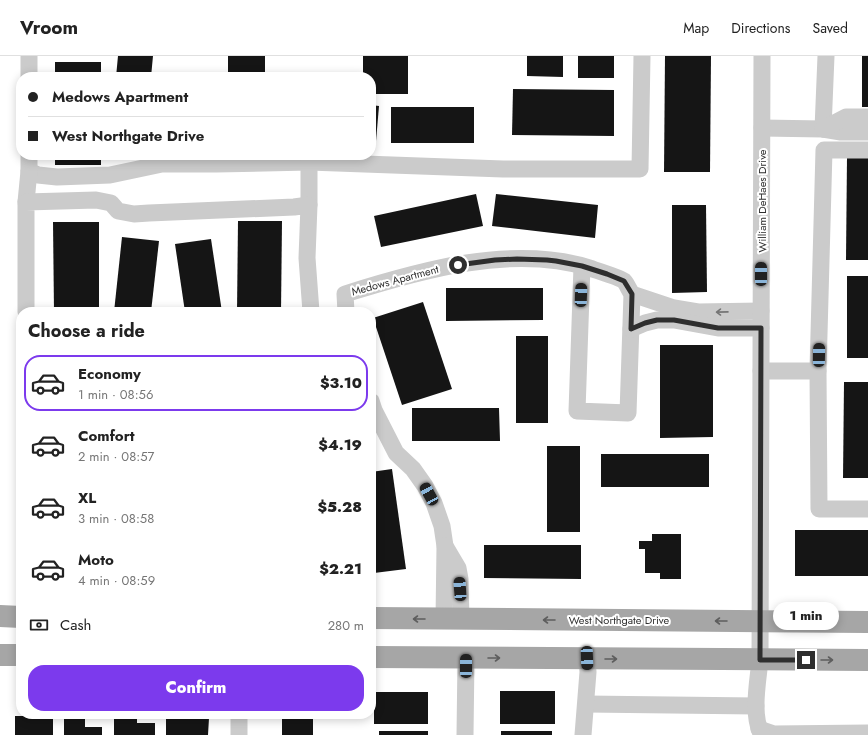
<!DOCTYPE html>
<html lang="en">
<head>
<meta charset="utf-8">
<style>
  :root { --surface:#fff; --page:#f6f6f6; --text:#222; --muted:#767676; --line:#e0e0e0; --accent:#7c3aed }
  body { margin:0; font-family:Jost,sans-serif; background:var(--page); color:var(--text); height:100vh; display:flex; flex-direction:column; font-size:15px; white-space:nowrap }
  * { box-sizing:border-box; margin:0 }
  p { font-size:13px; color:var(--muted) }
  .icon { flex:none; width:22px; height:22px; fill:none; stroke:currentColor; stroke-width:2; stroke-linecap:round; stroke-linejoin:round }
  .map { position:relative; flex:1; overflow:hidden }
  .sheet { position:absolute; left:16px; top:251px; width:360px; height:412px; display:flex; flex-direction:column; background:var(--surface); border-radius:16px; box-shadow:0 2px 10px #0003 }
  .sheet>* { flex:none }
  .banner { position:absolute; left:16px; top:16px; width:360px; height:88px; border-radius:16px; box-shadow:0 2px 10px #0003; display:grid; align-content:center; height:88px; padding:0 12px; background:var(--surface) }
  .end { position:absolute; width:18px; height:18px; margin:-9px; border:5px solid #2e2e2e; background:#fff; box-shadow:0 0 0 2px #fff }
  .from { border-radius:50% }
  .bubble { position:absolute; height:28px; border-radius:14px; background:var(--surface); box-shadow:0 2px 10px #0003; font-size:13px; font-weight:800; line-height:28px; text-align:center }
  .car { position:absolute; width:12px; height:24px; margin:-12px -6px; border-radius:5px; box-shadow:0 0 3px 1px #0007; background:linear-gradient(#222 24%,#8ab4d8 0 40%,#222 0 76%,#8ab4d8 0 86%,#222 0) }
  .banner b { display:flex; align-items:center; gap:14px; height:38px; font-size:15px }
  .banner b+b { border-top:1px solid var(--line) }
  .banner i { width:10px; height:10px; background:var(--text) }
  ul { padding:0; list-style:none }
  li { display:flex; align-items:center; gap:12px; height:56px; margin:0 8px 6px; padding:0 4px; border:2px solid transparent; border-radius:16px }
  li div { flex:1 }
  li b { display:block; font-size:15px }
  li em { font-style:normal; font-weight:800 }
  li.on { border-color:var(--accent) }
  li>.icon { width:36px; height:36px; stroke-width:1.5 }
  h2 { padding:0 12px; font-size:18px; line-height:48px }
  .pay { display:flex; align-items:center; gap:10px; height:44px; padding:0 12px; font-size:15px }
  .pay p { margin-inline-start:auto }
  .cta { display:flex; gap:8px; margin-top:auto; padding:8px 12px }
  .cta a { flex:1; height:46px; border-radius:16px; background:var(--accent); color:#fff; font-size:16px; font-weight:800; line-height:46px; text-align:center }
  header { display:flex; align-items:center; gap:24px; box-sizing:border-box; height:56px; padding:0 20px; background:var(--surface); border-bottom:1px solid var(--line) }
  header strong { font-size:19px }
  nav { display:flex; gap:22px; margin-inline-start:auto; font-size:14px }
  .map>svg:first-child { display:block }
  .building { fill:#151515 }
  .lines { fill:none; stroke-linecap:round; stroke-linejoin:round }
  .minor { stroke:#cbcbcb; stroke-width:17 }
  .major { stroke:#a6a6a6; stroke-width:22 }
  .oneway { stroke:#757575 }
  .oneway2 { stroke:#5e5e5e }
  .route { stroke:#2e2e2e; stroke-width:5 }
  .labels { text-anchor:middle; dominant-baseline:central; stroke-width:4; stroke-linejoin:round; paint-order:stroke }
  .street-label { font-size:11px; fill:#2e2e2e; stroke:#fff }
</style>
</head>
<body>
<header>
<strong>Vroom</strong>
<nav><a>Map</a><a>Directions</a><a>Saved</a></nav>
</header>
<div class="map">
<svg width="868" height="679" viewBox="0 0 868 679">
  <rect width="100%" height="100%" fill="#fff"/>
  <g class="building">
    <path d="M 118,0 L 153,0 L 151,21 L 116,21 Z"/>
    <rect x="228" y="0" width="37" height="21"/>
    <path d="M 363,0 L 408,0 L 408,38 L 371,38 L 371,21 L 363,21 Z"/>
    <path d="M 527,0 L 563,0 L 563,21 L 527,20 Z"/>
    <rect x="578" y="0" width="36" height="22"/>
    <path d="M 665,0 L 711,0 L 710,116 L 664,116 Z"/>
    <rect x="862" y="0" width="6" height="51"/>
    <rect x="55" y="6" width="46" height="15"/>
    <path d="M 513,33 L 614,34 L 614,80 L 512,79 Z"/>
    <path d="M 371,49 L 379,50 L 376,85 L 371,84 Z"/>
    <rect x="391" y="51" width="83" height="36"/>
    <rect x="55" y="99" width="46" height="10"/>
    <path d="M 847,101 L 868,101 L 868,204 L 846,204 Z"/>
    <path d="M 476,138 L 483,170 L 381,191 L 374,160 Z"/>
    <path d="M 496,138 L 598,149 L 595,182 L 492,170 Z"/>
    <path d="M 672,149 L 706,149 L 707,236 L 672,237 Z"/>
    <path d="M 238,165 L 282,165 L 281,256 L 237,256 Z"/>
    <path d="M 53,166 L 99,166 L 99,256 L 54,256 Z"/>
    <path d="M 122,181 L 159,185 L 151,256 L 114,256 Z"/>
    <path d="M 211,183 L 222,256 L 185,256 L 175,188 Z"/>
    <rect x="847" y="220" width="21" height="82"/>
    <path d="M 446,232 L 543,232 L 543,264 L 446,265 Z"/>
    <path d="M 423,246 L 452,333 L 402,349 L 373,262 Z"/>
    <rect x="516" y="280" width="32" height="87"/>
    <path d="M 660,289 L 713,289 L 713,381 L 660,382 Z"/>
    <path d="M 844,326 L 868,326 L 868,422 L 843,422 Z"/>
    <path d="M 412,352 L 499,352 L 500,385 L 412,385 Z"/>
    <rect x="547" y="390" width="33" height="86"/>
    <rect x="601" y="398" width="108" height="33"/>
    <path d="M 392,413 L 406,513 L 374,517 L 371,497 L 371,416 Z"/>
    <rect x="795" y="474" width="73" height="46"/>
    <path d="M 652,478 L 681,478 L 681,523 L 660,523 L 660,517 L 645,517 L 645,493 L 639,493 L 639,485 L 652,485 Z"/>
    <path d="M 484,489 L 581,489 L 581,523 L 484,522 Z"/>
    <rect x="500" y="635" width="55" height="33"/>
    <rect x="374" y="636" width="54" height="32"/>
    <path d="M 64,658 L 85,658 L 85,671 L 102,671 L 102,679 L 64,679 Z"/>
    <path d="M 114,658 L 137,658 L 137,667 L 155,667 L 155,679 L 114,679 Z"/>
    <path d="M 166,658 L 188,658 L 188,662 L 209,662 L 208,679 L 166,679 Z"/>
    <path d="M 282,658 L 344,658 L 344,660 L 313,660 L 313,679 L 282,679 Z"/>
    <rect x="15" y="660" width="38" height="19"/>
    <rect x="379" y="675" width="49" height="4"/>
    <rect x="501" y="675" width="51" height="4"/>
  </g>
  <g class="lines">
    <g class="minor">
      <path d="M 29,21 L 29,0"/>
      <path d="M 762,72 L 823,73 L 841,76 L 868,76"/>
      <path d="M 823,73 L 826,0"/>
      <path d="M 823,73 L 846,61 L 868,61"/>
      <path d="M 868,94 L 824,94 L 818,315 L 819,453 L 868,453"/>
      <path d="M 29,99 L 29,115 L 38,119 L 57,121 L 110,119 L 162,108 L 216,108 L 309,106 L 503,113 L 640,113 L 642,0"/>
      <path d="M 309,106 L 309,149"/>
      <path d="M 26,146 L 29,115"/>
      <path d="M 632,238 L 674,252 L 698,256 L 761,255"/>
      <path d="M 26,256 L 26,146 L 96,144 L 111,147 L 118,155 L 134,158 L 149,157 L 294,151 L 309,149 L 307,202 L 311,256"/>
      <path d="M 346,256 L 345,238 C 421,214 512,188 590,212 C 597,215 619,221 624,225 C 627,228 629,234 632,238 L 628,357 L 577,355 L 582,210"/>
      <path d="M 631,273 L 645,267 L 657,264 L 674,264 L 718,272 L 761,272"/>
      <path d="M 761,315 L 818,315"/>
      <path d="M 371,345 L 374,354 L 396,397 L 413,413 L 425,430 L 434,447 L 442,470 L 445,490 L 444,563"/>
      <path d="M 445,490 L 458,512 L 460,523 L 461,563"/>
      <path d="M 586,648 L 756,650"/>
      <path d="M 239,658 L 239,679"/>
      <path d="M 759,673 L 774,678 L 868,677"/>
      <path d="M 465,679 L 466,602"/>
      <path d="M 583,679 L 588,616 L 587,603"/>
      <path d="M 762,679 C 751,659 758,626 760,604 L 762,0"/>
    </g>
    <g class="major">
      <path d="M 0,560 L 21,561"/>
      <path d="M 371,562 L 868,566"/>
      <path d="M 0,599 L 21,599"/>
      <path d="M 371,601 L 868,604"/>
    </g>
  </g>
  <defs><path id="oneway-shaft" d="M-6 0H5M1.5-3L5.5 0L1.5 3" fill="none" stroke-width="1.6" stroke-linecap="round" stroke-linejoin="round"/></defs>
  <use class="oneway" href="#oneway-shaft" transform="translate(722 256) rotate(179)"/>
  <g class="oneway2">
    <use href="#oneway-shaft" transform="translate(419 563) rotate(-180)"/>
    <use href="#oneway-shaft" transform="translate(549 564) rotate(-180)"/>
    <use href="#oneway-shaft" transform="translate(721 565) rotate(-180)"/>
    <use href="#oneway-shaft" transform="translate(494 602)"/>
    <use href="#oneway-shaft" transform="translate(611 603)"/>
    <use href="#oneway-shaft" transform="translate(827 604)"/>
  </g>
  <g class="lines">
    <path class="route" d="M 458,209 L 495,204 L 517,203 L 547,204 L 556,205 L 582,210 L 607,218 L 624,225 L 632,238 L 631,273 L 645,267 L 657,264 L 674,264 L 718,272 L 761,272 L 760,604 L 806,604"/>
  </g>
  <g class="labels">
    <g class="street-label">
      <text transform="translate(762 145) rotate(-90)">William DeHaes Drive</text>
      <text transform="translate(395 224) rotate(-15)">Medows Apartment</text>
      <text x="619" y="564">West Northgate Drive</text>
    </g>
  </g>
</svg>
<i class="end from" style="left:458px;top:209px"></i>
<i class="end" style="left:806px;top:604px"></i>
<div class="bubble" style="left:773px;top:546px;width:66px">1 min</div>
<i class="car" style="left:761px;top:218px;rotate:0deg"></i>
<i class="car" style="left:581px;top:239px;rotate:2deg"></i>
<i class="car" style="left:819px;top:299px;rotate:1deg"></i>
<i class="car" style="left:429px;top:438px;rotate:331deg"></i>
<i class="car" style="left:460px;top:533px;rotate:356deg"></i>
<i class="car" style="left:587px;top:602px;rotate:178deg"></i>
<i class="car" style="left:466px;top:610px;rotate:0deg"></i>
<div class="banner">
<b><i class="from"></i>Medows Apartment</b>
<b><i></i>West Northgate Drive</b>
</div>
<section class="sheet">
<h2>Choose a ride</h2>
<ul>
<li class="on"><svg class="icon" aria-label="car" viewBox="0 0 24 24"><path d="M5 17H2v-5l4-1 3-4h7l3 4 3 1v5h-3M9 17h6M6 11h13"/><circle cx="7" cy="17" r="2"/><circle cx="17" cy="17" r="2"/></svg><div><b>Economy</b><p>1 min · 08:56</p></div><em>$3.10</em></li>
<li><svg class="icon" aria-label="car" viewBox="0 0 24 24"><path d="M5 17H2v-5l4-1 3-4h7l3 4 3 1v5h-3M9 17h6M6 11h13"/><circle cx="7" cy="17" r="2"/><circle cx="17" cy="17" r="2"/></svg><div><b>Comfort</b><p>2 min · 08:57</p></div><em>$4.19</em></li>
<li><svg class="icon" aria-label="car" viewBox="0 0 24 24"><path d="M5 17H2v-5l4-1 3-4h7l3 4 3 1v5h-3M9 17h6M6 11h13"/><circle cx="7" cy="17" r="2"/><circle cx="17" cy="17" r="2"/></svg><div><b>XL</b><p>3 min · 08:58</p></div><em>$5.28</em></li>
<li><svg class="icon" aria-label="car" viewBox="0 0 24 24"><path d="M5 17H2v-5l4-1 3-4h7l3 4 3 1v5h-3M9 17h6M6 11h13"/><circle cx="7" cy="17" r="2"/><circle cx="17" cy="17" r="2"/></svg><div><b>Moto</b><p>4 min · 08:59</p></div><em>$2.21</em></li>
</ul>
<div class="pay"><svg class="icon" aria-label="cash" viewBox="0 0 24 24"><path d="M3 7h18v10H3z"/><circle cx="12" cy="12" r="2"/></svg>Cash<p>280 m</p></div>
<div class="cta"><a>Confirm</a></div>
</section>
</div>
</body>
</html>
